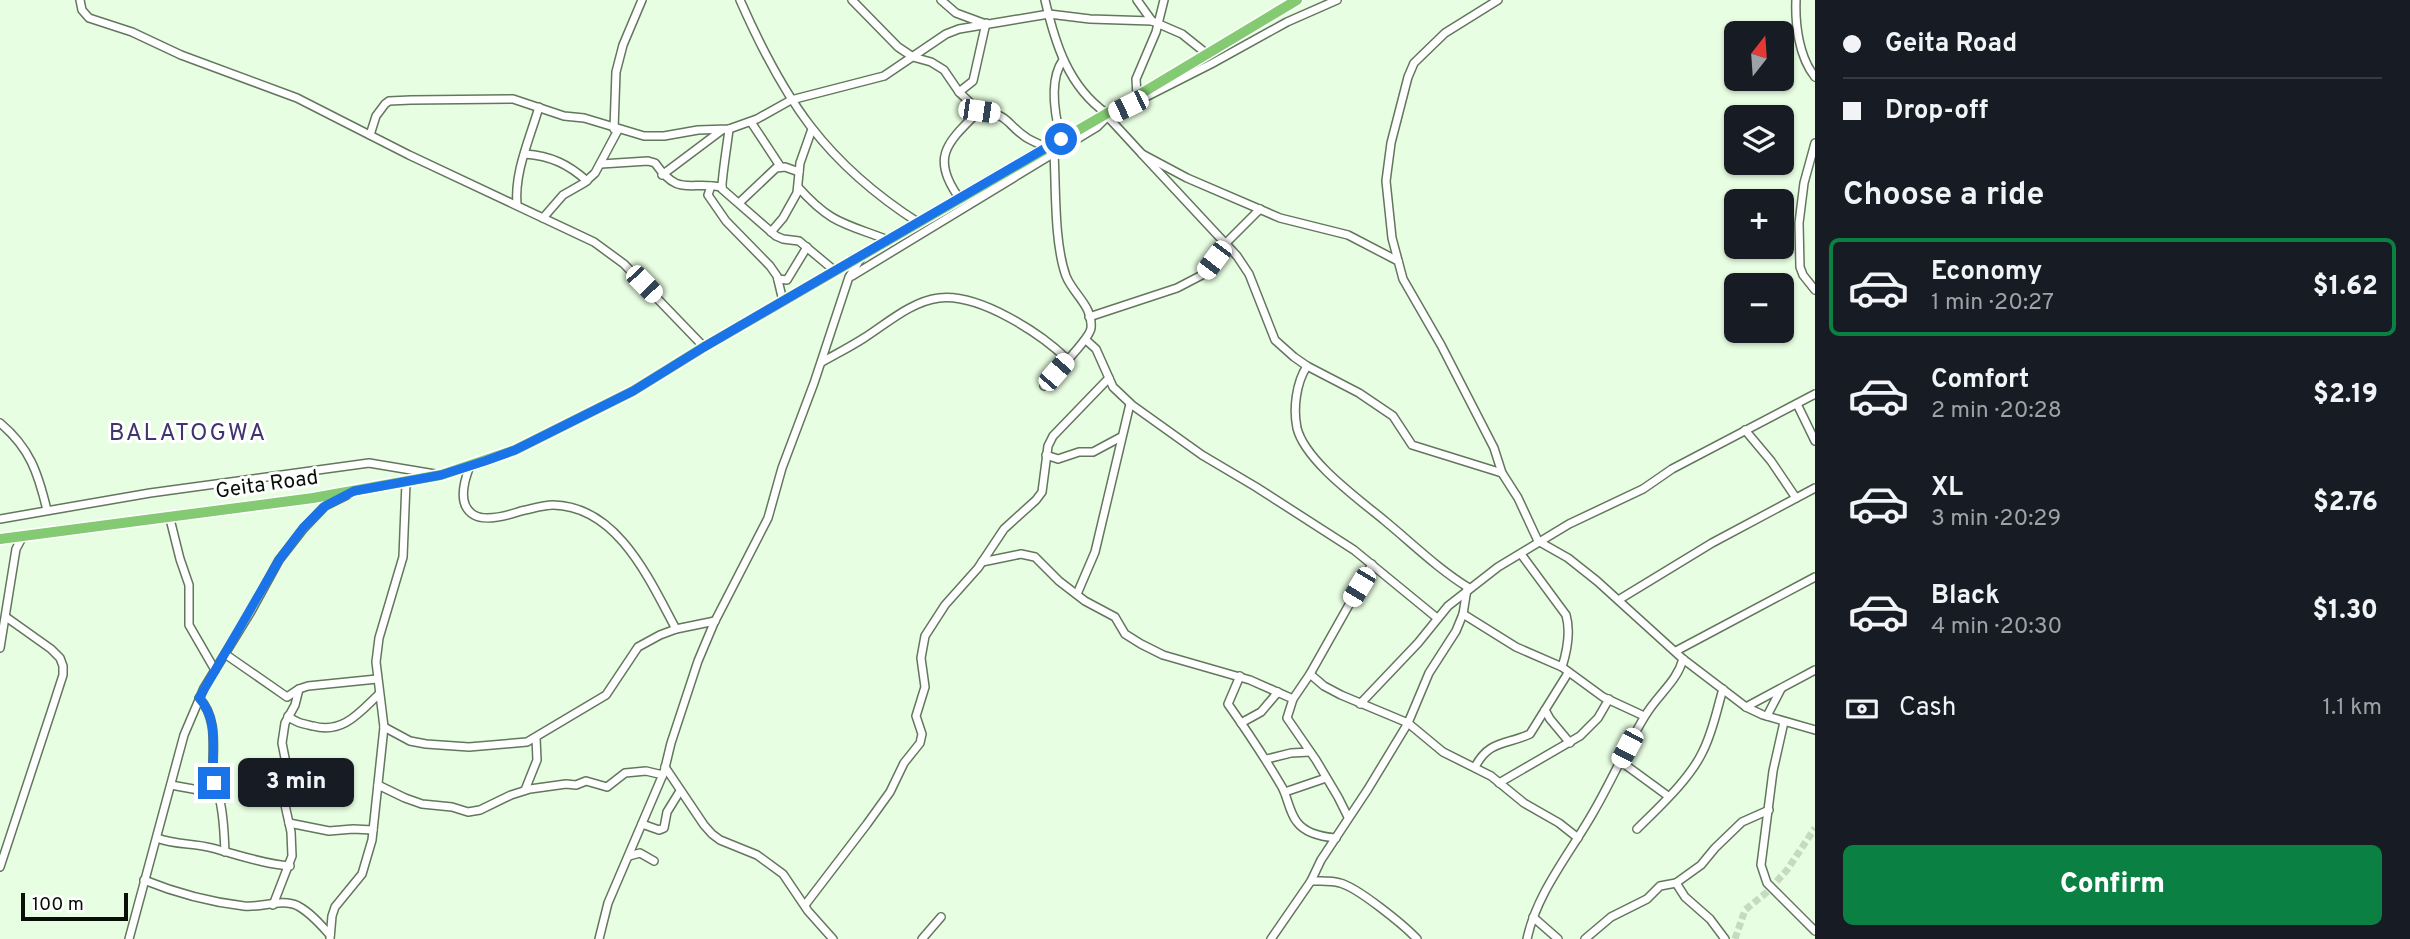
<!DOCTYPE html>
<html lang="en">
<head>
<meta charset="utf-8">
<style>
  :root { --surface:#171b24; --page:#20242c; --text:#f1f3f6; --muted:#9ea1a6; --line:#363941; --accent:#0b8043 }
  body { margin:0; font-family:Overpass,sans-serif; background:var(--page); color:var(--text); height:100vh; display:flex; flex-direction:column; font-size:26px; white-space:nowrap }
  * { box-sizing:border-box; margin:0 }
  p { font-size:23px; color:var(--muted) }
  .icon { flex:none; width:38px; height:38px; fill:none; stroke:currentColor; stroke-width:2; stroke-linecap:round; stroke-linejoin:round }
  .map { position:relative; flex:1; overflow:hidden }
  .panel { display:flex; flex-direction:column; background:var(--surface); width:595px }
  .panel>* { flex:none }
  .hud { display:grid; align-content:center; height:154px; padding:0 28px; background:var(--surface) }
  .needle { width:46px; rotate:17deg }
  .buttons { position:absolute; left:1724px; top:21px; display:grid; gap:14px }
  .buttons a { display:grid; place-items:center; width:70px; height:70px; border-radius:10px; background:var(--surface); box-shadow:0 2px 5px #0004; font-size:35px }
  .scale { position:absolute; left:21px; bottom:18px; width:107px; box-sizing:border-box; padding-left:7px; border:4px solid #080f07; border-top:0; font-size:19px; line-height:24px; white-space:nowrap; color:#080f07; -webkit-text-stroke:5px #fff; paint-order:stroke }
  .end { position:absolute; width:32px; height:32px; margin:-16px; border:9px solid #1a73e8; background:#fff; box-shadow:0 0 0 4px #fff }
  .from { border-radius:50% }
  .bubble { position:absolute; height:49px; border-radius:10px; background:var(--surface); box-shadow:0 2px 5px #0004; font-size:23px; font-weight:800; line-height:49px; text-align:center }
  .car { position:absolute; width:21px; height:42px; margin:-21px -10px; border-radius:9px; box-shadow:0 0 5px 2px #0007; background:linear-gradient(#fff 24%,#345 0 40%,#fff 0 76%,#345 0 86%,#fff 0) }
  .hud b { display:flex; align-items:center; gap:24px; height:66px; font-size:26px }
  .hud b+b { border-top:2px solid var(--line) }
  .hud i { width:18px; height:18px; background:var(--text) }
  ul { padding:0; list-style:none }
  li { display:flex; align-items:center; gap:21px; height:98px; margin:0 14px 10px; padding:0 14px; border:4px solid transparent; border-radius:10px }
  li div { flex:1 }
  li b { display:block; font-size:26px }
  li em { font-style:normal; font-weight:800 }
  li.current { border-color:var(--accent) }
  li>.icon { width:63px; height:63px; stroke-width:1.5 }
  h2 { padding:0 28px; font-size:32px; line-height:84px }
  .pay { display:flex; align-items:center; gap:18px; height:77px; padding:0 28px; font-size:26px }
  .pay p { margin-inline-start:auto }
  .action { display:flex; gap:14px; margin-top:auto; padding:14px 28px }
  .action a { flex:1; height:80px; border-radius:10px; background:var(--accent); color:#fff; font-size:28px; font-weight:800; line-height:80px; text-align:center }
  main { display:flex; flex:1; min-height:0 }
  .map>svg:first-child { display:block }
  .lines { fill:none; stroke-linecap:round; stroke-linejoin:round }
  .minor-tunnel { stroke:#c6dac1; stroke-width:7; stroke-dasharray:7 3.5; stroke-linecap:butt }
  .minor-casing { stroke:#63765e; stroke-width:10 }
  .highway-casing { stroke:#fff; stroke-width:13 }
  .minor { stroke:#fff; stroke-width:7 }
  .highway { stroke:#83ca72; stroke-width:10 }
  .route { stroke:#1a73e8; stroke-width:9 }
  .labels { text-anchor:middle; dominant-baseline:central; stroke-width:6; stroke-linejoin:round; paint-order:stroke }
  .street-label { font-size:21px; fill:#080f07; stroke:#fff }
  .quarter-label { font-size:24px; letter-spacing:2px; fill:#3f3470; stroke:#fff }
</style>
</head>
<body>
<main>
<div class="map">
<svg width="1815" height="939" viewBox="0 0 1815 939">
  <rect width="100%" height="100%" fill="#e8fee2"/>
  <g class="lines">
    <path class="minor-tunnel" d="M 1735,939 L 1745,910 L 1766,893 L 1787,870 L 1815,828"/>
    <defs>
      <g id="minor">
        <path d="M 80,0 L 82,10 L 89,18 L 132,32 L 181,55 L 297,98 L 409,155 L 594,242 L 624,264 L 704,347"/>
        <path d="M 740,0 C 784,100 825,163 919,223"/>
        <path d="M 852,0 L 898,47 L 913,57 L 931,62 L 944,70 L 959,92 L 979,111"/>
        <path d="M 941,0 L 956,13 L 983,23"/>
        <path d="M 1045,0 C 1055,43 1068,86 1106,113"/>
        <path d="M 1137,0 L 1152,21"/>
        <path d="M 1498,0 L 1445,33 L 1414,63 L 1408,77 L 1391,143 L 1386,181 L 1392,238 L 1403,279 L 1441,345 L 1494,448 L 1502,473 L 1518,498 L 1538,541 L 1568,558 L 1597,581 L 1683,659 L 1746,707 L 1763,715 L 1815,730"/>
        <path d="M 1796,0 C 1795,25 1799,57 1815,77"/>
        <path d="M 959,92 L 973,81 L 986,23"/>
        <path d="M 1137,96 L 1136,79 L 1156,32 L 1164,0"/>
        <path d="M 1138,101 L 1211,64 L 1287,22 L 1337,0"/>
        <path d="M 1107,116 L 1142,154 L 1187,178 L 1280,218 L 1348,235 L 1398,261"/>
        <path d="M 751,122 L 780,166"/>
        <path d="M 614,129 L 616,72 L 623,45 L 642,0"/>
        <path d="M 729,129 C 728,140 721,182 722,189 L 776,236 L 783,239 L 799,241 L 835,271"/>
        <path d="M 370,135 L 376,116 L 385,104 L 389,101 L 411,100 L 513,99 L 564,116 L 584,118 L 644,136 L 664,136 L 698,130 L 729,129 L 757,119 L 791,100 L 884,76 L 946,34 L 959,29 L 1049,14 L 1090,19 L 1152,21 L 1182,34 L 1207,54"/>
        <path d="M 1061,139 C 1055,116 1048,81 1063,60"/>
        <path d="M 1815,143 L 1804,183 L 1799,223 L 1800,267 L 1803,275 L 1815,290"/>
        <path d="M 525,154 C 551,156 568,164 587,181"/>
        <path d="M 1142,154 L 1237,256 L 1249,274 L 1275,340 L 1294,357 L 1307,366 L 1359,393 L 1393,416 L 1412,445 L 1502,473"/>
        <path d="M 601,164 L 648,161 L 655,163 C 679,197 687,181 722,187"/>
        <path d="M 662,175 L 722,130"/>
        <path d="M 711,186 L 708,195 L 726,221 L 770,266 L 777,276 L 783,301"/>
        <path d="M 798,187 C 831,224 844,223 888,240"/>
        <path d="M 960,199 C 929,157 948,142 979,111 C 1012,115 1004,123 1027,138 C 1034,142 1041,145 1048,148"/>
        <path d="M 739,203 L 776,168 L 785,167 L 799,172"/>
        <path d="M 517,205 C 514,172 530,138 539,107"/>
        <path d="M 543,218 L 563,195 L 584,183 L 595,173 L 618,130"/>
        <path d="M 771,232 L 783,218 L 797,193 L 800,163 L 812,129"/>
        <path d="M 852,276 L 1097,127 L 1106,118"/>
        <path d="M 778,279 L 787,280 L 807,247"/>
        <path d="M 1089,317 L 1177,288 L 1202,275 L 1225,244 L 1260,209"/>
        <path d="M 1086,340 L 1096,349 L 1113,387 L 1132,405 L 1202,455 L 1256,487 L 1354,550 L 1437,618"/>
        <path d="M 822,362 C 836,354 850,347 864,338 C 886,324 912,301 939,298 C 979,293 1040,333 1067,359"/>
        <path d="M 1307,366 C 1296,383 1293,409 1297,428 C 1305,461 1360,500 1385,521 C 1413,544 1438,569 1469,588"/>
        <path d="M 1044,386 C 1053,375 1090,339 1091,328 C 1093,306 1073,294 1066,276 C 1054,243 1056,188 1054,153"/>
        <path d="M 1797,404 L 1815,441"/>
        <path d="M 0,423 C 30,448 38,473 47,510"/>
        <path d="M 1745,430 L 1771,461 L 1796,498"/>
        <path d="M 1046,455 L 1058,459 L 1079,452 L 1093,452 L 1121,437"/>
        <path d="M 470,466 C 464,481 457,505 474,515 C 486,522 509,515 521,511 C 531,509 543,505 553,505 C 618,506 650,581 676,629"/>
        <path d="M 173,517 L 170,519 L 180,559 L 189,585 L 189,625 L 215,670"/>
        <path d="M 0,519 L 150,493 L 369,463 L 435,474"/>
        <path d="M 1521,554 L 1566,615 C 1571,632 1567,651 1562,667"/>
        <path d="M 982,562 L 1021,554 L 1035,557 L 1059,581 L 1085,601 L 1115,617 L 1125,634 L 1141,644 L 1163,655 L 1250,680 L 1293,699"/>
        <path d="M 1077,594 L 1095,552 L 1130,404"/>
        <path d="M 1620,599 L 1712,543 L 1815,488"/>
        <path d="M 1463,614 L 1516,647 L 1562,667 L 1603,697 L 1644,716"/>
        <path d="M 0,648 L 16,549 L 23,536"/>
        <path d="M 1676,651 L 1815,577"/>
        <path d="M 225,654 L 287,697 L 299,689 L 308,686 L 377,679"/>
        <path d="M 1310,674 L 1324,686 L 1341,695 L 1408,723 L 1443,752 L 1491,776 L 1524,803 L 1559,823 L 1578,838"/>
        <path d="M 1240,676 L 1228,704 C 1247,731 1265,758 1282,787 C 1288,798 1289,812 1297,822 C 1306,834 1323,837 1336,838"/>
        <path d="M 199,698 C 219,719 212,750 213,776 C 214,784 218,790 219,797 C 224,815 224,834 225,852"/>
        <path d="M 1360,704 L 1418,643 L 1448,606 L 1498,567 L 1569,524 L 1643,489 L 1672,469 L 1815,394"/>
        <path d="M 1746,707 L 1815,670"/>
        <path d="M 1545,710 L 1550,719 L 1570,743"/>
        <path d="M 288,716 C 296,723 304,724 313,726 C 343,734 359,713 379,694"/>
        <path d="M 1767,716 L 1781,689"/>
        <path d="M 1784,722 L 1773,771 L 1761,865 L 1767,883 L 1815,931"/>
        <path d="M 1241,723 L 1261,712 L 1278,692"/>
        <path d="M 384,727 L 410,741 L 426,744 L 469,747 L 527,742 L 606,695 L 638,647 L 660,635 L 676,629 L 715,621"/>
        <path d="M 1267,759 L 1291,753 L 1310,752"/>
        <path d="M 1620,761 L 1668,796"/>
        <path d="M 665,767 L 704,825 L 712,834 L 720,840 L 757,855 L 783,874 L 808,911 L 833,939"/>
        <path d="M 1475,767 C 1489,740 1506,745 1530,734 L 1568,673"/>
        <path d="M 1499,783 L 1580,736 L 1598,718 L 1609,699"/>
        <path d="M 171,785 L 193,789 L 219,797"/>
        <path d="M 378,785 L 405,798 L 422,804 L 452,807 L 468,812 L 480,810 L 511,795 L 530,789 L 566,784 L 576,785 L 586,781 L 607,787 L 625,773 L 646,771 L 663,775"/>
        <path d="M 525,790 L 537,760 L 536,738"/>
        <path d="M 1285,792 L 1326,778"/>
        <path d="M 1348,817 L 1338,797 L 1316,760 L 1287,718 L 1293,699 L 1310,674 L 1372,564"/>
        <path d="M 289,823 L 329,831 L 353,829 L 373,830"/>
        <path d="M 642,824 L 659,830 L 664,828 L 667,812 L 680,791"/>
        <path d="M 1637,829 C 1659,807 1690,779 1703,751 C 1713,731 1717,709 1723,689"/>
        <path d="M 157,838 C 175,845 194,843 212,848 C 239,855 263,864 290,866"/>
        <path d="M 629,856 L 640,853 L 654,861"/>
        <path d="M 0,867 L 53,706 L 63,675 L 63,666 L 60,658 L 51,649 L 6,617"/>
        <path d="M 144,880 C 176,893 210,902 244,906 C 262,908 282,898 298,906 C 311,913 321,925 330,935"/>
        <path d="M 1311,881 C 1320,881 1331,880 1340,883 C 1357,887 1404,925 1417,939"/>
        <path d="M 1676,883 L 1685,897 L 1710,919 L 1725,939"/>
        <path d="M 273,905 L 292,856 L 291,832 L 285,805 L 288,773 L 282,743 L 285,723 L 295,705 L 299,689"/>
        <path d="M 805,905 L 867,824 L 890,792 L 904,763 L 920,743 L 922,734 L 916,716 L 925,687 L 921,658 L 925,636 L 945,605 L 978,568 L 1004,529 L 1036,500 L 1042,492 L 1048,446 L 1053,436 L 1109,378"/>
        <path d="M 1533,917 L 1558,939"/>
        <path d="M 129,939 L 184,735 L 204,688 L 250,613 L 279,560 L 304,528 L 325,506 L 347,495"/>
        <path d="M 330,939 L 332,916 L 335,907 L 362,874 L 372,840 L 384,727 L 376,662 L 379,638 L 403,557 L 406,483"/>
        <path d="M 599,939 L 608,903 L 664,772 L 671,743 L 698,661 L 714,623 L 768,518 L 782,468 L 814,383 L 849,277 L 861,258"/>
        <path d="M 922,939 L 941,917"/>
        <path d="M 1271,939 L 1311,881 L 1321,860 L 1368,789 L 1408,723 L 1429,673 L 1456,631 L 1463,614 L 1467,589"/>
        <path d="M 1527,939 C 1537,892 1571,852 1594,811 C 1612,780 1626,747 1645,716 C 1657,695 1677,682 1683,659"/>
        <path d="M 1585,939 L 1611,917 L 1647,899 L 1660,886 L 1676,883 L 1701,865 L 1715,848 L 1742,822 L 1769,810"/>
      </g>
      <path id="highway" d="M 0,539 L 313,498 L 441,475 L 515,450 L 633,391 L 704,347 L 1137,96 L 1297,0"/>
    </defs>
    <use href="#minor" class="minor-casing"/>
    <use href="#highway" class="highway-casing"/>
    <use href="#minor" class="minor"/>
    <use href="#highway" class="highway"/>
  </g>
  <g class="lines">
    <path class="route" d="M 214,783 C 210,754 221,722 199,698 L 279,560 L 303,528 L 325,506 L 354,491 L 441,475 L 485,461 L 515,450 L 633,391 L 704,347 L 1061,139"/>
  </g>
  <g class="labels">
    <g class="street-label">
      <text transform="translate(267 485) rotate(-8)">Geita Road</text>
    </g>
    <g class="quarter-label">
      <text x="188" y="434">BALATOGWA</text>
    </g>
  </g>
</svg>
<div class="buttons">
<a><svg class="needle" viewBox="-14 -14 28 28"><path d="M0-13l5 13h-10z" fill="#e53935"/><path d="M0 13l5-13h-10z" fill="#9ea1a6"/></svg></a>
<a><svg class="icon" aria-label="layers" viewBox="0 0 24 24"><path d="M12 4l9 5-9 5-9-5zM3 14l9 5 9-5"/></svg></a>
<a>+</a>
<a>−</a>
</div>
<div class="scale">100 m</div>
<i class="end from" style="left:1061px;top:139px"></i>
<i class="end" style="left:214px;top:783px"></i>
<div class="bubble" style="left:238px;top:758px;width:116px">3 min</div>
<i class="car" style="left:1128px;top:106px;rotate:244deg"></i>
<i class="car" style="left:979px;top:111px;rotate:98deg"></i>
<i class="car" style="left:1214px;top:260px;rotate:217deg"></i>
<i class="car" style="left:644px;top:284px;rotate:136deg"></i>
<i class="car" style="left:1056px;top:372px;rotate:41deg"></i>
<i class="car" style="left:1359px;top:587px;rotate:211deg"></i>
<i class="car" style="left:1627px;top:748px;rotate:208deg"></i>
</div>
<section class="panel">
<div class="hud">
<b><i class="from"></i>Geita Road</b>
<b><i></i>Drop-off</b>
</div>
<h2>Choose a ride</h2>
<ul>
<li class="current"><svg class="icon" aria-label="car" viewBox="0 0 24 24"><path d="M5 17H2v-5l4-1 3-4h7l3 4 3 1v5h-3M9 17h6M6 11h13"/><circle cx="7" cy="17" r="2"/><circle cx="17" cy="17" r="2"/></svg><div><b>Economy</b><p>1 min · 20:27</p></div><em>$1.62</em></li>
<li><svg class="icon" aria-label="car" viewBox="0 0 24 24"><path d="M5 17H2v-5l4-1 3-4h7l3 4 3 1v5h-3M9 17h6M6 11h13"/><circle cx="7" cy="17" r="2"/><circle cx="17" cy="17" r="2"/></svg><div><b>Comfort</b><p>2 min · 20:28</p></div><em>$2.19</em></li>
<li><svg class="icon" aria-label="car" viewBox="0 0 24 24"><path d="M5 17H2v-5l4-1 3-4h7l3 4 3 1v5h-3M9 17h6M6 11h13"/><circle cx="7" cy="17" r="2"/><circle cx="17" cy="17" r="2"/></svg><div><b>XL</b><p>3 min · 20:29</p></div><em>$2.76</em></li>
<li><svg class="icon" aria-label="car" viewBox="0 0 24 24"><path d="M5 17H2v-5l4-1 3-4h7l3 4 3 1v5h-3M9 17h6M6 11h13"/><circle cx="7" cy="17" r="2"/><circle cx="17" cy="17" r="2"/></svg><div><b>Black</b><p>4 min · 20:30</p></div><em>$1.30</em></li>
</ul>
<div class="pay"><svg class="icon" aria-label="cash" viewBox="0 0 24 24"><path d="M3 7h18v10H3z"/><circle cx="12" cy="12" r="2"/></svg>Cash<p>1.1 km</p></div>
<div class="action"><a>Confirm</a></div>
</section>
</main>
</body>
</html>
